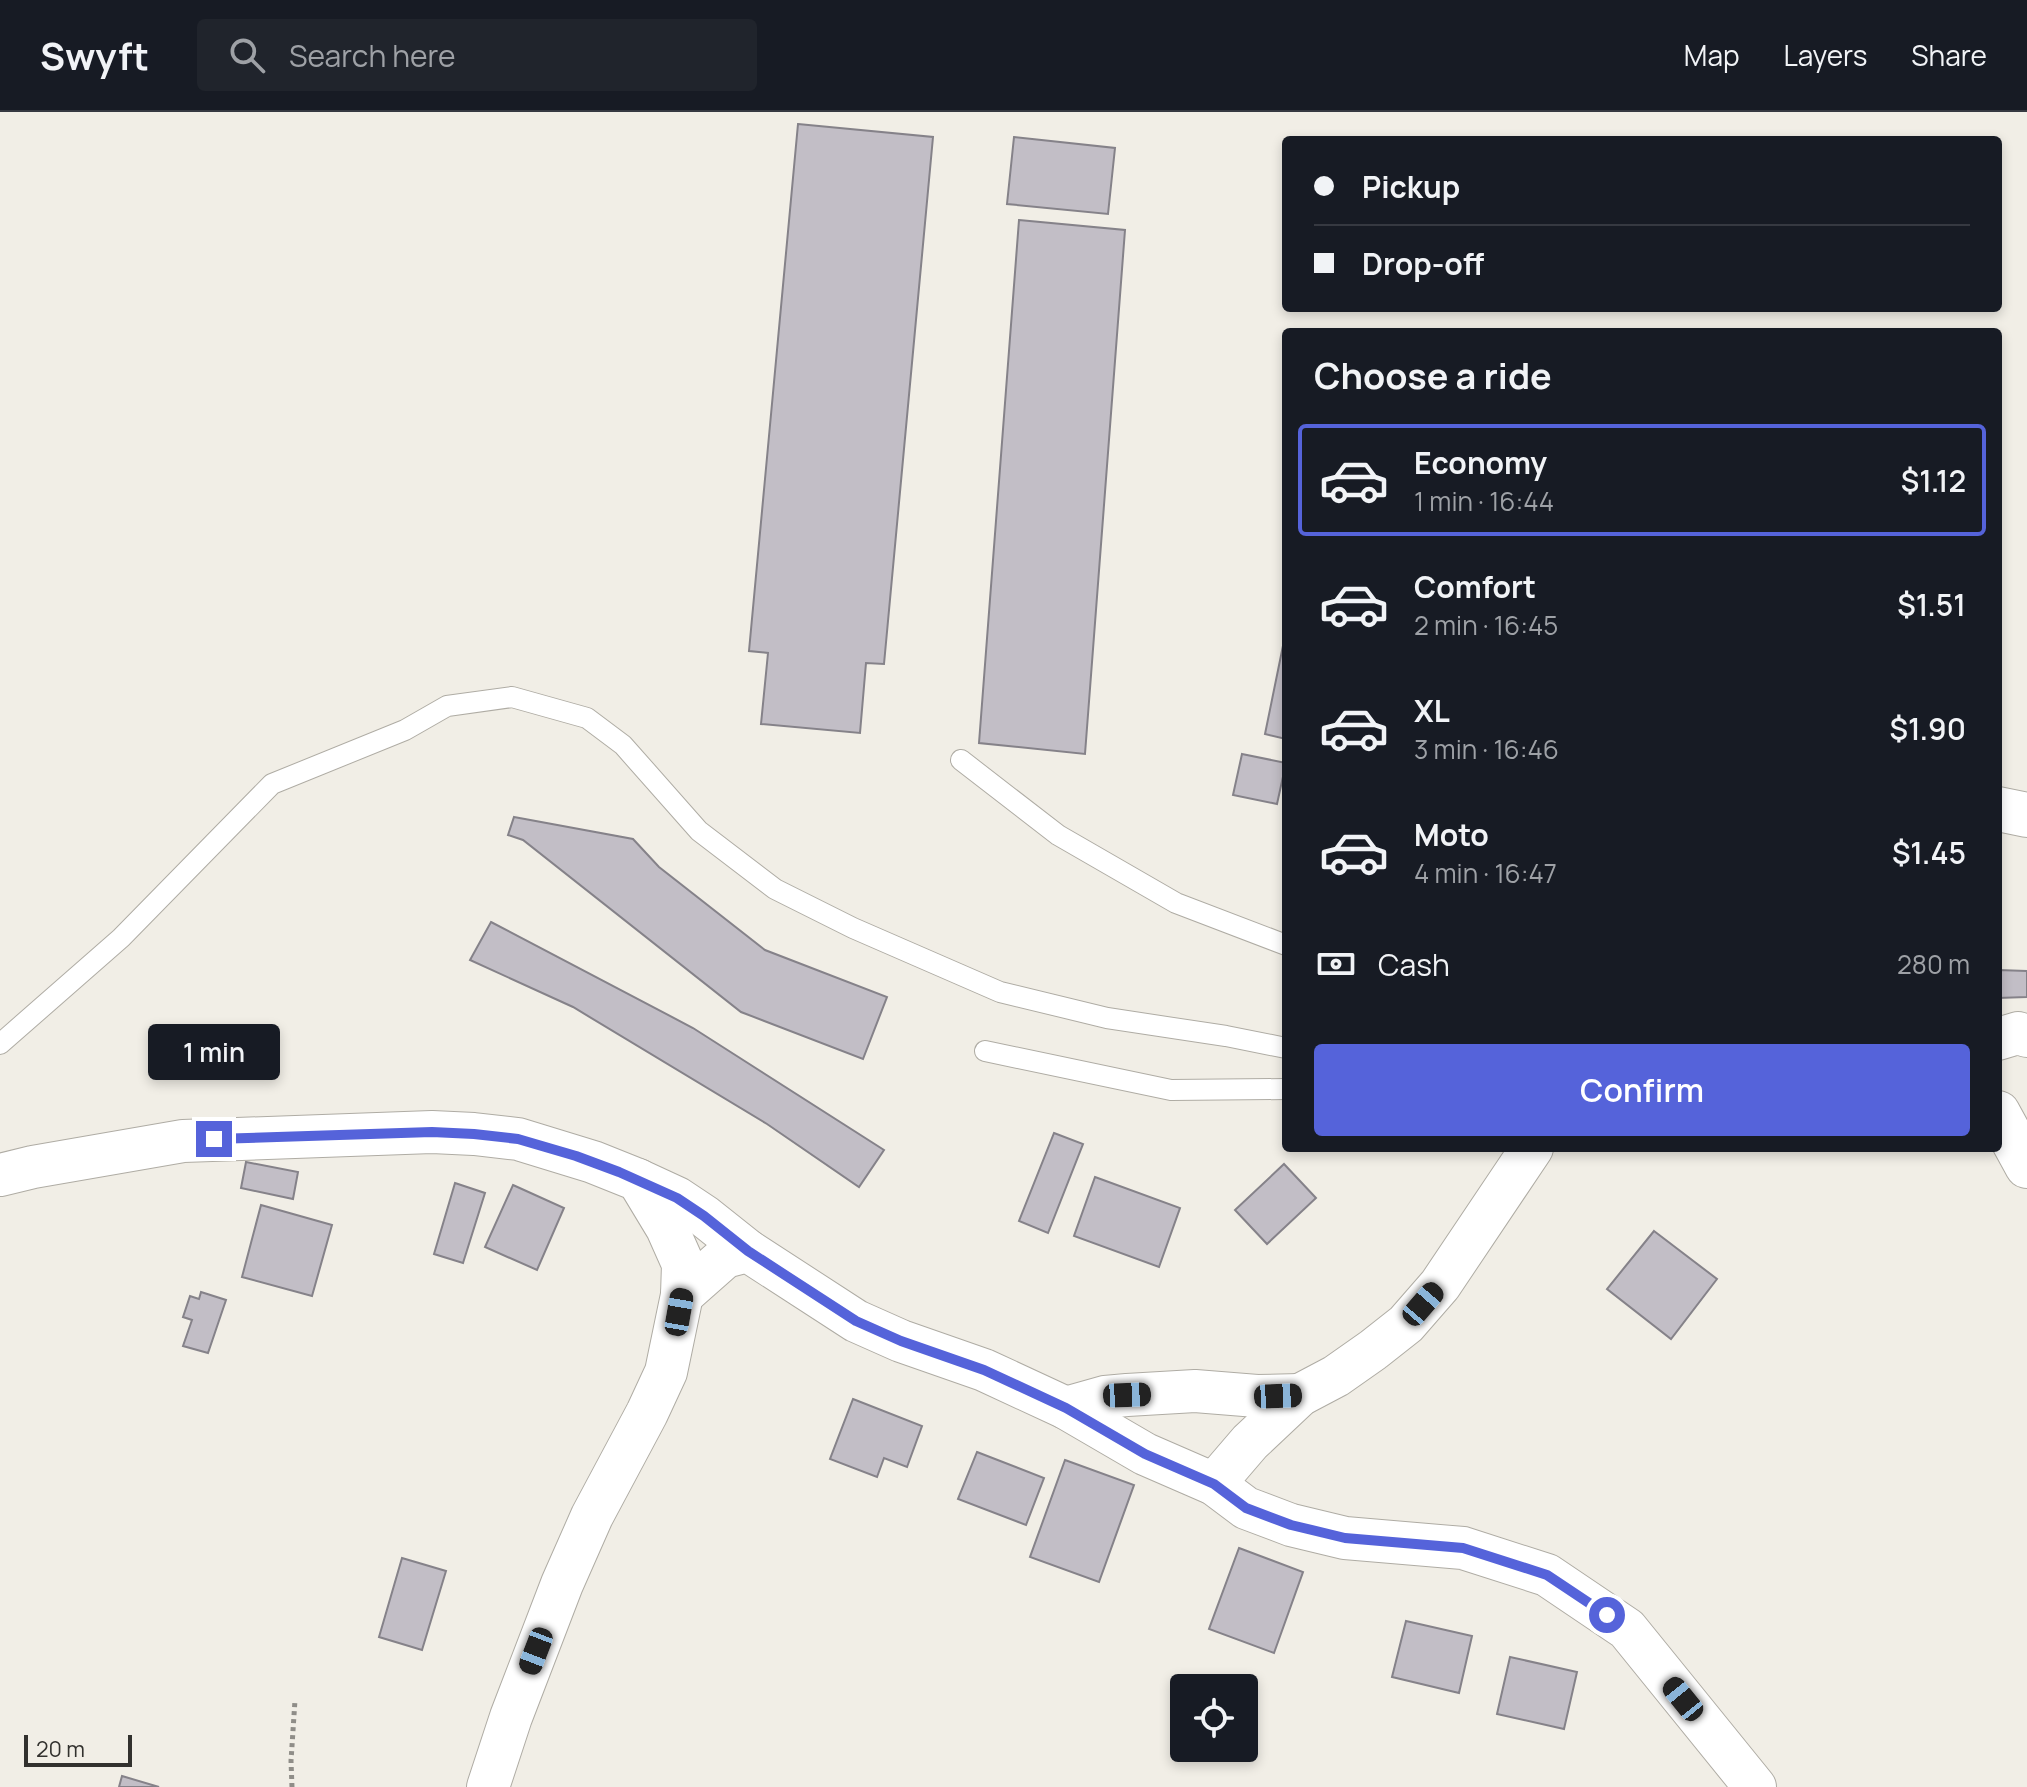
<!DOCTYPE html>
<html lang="en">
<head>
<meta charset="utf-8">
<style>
  :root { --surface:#171b24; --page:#20242c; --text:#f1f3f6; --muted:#9ea1a6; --line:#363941; --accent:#5563da }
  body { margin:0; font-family:Manrope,sans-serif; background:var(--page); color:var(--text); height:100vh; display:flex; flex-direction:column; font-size:30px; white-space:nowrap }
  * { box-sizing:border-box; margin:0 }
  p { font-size:26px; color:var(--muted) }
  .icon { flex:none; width:44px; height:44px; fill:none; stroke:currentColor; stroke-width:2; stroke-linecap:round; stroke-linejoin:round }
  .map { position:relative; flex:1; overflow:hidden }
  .sheet { position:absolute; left:1282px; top:216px; width:720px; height:824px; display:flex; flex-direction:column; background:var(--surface); border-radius:8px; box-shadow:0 4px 12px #0003 }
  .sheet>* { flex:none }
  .guide { position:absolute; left:1282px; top:24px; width:720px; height:176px; border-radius:8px; box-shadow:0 4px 12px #0003; display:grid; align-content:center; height:176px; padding:0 32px; background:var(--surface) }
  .tools { position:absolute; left:1170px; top:1562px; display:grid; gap:16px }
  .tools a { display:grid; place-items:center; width:88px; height:88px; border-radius:8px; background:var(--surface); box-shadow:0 4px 12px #0003; font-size:40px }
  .scale { position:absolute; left:24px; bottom:20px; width:108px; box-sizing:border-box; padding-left:8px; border:4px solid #32312e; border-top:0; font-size:22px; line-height:28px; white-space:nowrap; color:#32312e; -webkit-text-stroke:6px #f1eee6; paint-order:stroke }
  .end { position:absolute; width:36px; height:36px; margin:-18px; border:10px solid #5563da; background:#fff; box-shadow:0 0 0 4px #fff }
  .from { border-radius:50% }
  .bubble { position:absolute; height:56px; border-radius:8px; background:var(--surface); box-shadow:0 4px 12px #0003; font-size:26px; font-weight:600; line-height:56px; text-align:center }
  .car { position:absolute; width:24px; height:48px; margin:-24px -12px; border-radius:10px; box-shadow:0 0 6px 2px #0007; background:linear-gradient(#222 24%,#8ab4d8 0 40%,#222 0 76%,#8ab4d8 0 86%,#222 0) }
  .guide b { display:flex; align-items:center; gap:28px; height:76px; font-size:30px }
  .guide b+b { border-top:2px solid var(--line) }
  .guide i { width:20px; height:20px; background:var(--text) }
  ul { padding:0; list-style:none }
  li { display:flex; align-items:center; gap:24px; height:112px; margin:0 16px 12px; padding:0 16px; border:4px solid transparent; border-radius:8px }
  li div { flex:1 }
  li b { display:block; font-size:30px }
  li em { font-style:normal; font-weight:600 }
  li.selected { border-color:var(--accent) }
  li>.icon { width:72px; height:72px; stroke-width:1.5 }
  h2 { padding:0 32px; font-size:36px; line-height:96px }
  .pay { display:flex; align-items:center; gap:20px; height:88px; padding:0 32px; font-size:30px }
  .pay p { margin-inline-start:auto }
  .button { display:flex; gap:16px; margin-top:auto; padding:16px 32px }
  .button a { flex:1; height:92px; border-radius:8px; background:var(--accent); color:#fff; font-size:32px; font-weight:600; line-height:92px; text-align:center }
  header { display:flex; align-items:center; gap:48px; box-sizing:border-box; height:112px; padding:0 40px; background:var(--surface); border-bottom:2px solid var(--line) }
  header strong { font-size:38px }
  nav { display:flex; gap:44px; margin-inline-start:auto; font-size:28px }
  .search { width:560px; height:72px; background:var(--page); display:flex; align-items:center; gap:20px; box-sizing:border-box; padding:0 28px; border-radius:8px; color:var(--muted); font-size:30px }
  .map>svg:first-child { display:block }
  .building { fill:#c2bec6; stroke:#858289; stroke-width:2 }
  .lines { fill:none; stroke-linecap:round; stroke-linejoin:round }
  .lane-casing { stroke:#afaca4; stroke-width:22 }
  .street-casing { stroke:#afaca4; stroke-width:44 }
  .secondary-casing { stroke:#afaca4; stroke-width:46 }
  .path { stroke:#8f8d88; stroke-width:5; stroke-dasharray:4 4; stroke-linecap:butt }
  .lane { stroke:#fff; stroke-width:20 }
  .street { stroke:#fff; stroke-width:42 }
  .secondary { stroke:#fff; stroke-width:44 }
  .route { stroke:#5563da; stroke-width:10 }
</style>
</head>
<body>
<header>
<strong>Swyft</strong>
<div class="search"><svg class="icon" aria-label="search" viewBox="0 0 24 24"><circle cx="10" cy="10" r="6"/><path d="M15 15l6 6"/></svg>Search here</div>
<nav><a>Map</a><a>Layers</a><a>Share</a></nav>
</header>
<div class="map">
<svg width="2027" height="1675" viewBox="0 0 2027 1675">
  <rect width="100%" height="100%" fill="#f1eee6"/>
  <g class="building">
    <path d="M 798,12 L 933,25 L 884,552 L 866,551 L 860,621 L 761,612 L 768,541 L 749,539 Z"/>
    <path d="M 1014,25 L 1115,36 L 1108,102 L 1007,92 Z"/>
    <path d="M 1019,108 L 1125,118 L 1085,642 L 979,631 Z"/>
    <path d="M 1286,519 L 1286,627 L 1265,622 Z"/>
    <path d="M 1242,642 L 1286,651 L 1277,692 L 1233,683 Z"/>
    <path d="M 514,705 L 633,727 L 659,755 L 765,838 L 887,885 L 863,947 L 741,900 L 523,728 L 508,723 Z"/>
    <path d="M 491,810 L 693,916 L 884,1038 L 859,1075 L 767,1012 L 573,895 L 470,848 Z"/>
    <path d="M 1998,858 L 2027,859 L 2027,885 L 1998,886 Z"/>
    <path d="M 1054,1021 L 1083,1032 L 1048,1121 L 1019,1109 Z"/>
    <path d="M 246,1050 L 298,1060 L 293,1087 L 241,1076 Z"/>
    <path d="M 1284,1052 L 1316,1086 L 1267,1132 L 1235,1098 Z"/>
    <path d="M 1095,1065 L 1180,1096 L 1159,1155 L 1074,1124 Z"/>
    <path d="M 455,1071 L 485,1081 L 463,1151 L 434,1142 Z"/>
    <path d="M 513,1073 L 564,1096 L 537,1158 L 485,1135 Z"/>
    <path d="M 261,1093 L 332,1113 L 312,1184 L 242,1165 Z"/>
    <path d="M 1654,1119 L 1717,1167 L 1671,1227 L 1607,1177 Z"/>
    <path d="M 201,1180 L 226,1188 L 208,1241 L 183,1234 L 192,1208 L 183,1205 L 190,1184 L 199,1187 Z"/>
    <path d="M 853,1287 L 922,1314 L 907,1355 L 884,1346 L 877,1365 L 830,1347 Z"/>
    <path d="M 977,1340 L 1044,1366 L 1026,1413 L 958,1387 Z"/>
    <path d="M 1065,1348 L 1134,1373 L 1099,1470 L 1030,1445 Z"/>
    <path d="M 1239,1436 L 1303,1460 L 1274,1541 L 1209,1517 Z"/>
    <path d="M 402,1446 L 446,1459 L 422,1538 L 379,1525 Z"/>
    <path d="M 1406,1509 L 1472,1524 L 1459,1581 L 1392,1565 Z"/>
    <path d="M 1510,1545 L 1577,1560 L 1564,1617 L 1497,1602 Z"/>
    <path d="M 122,1664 L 159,1675 L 119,1675 Z"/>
  </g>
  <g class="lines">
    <defs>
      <g id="lane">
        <path d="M 961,648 L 1058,723 L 1176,791 L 1286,833"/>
        <path d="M 0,932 L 121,826 L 272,672 L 405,618 L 447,594 L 512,585 L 587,606 L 623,633 L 699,719 L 775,777 L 853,816 L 1000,880 L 1107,906 L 1226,924 L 1286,936"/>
        <path d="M 985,939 L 1171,978 L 1286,977"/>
      </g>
      <g id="street">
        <path d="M 1998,927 L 2018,921 L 2027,924"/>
        <path d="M 0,1063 L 33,1055 L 183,1029 L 432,1020 L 474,1022 L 518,1027 L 593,1050 L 638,1068 L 667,1116 L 683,1152 L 682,1183 L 666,1260 L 647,1301 L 592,1404 L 562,1472 L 511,1605 L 488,1675"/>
        <path d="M 638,1068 L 677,1086 L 704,1104 L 748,1139"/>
        <path d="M 682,1183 L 725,1145 L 748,1139 L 856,1209 L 901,1229 L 984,1258 L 1066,1296 L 1145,1342 L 1214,1372 L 1246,1396 L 1291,1413 L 1345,1426 L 1463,1436 L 1547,1463 L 1627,1517 L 1755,1675"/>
        <path d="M 1066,1296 L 1105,1285 L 1127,1283 L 1195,1279 L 1257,1284 L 1300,1283"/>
        <path d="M 1214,1372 L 1250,1330 L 1300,1283 L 1336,1264 L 1373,1238 L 1406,1212 L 1440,1173 L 1532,1036"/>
      </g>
      <g id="secondary">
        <path d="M 1998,697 L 2027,703"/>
        <path d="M 1998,1001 L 2027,1054"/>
      </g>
    </defs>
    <use href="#lane" class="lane-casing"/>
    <use href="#street" class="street-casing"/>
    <use href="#secondary" class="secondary-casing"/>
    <path class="path" d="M 292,1675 L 291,1649 L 295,1588"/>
    <use href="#lane" class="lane"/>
    <use href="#street" class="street"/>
    <use href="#secondary" class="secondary"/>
  </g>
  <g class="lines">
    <path class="route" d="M 214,1027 L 432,1020 L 474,1022 L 518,1027 L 576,1044 L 619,1060 L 677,1086 L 704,1104 L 748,1139 L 856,1209 L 901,1229 L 984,1258 L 1066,1296 L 1145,1342 L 1214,1372 L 1246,1396 L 1291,1413 L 1345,1426 L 1463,1436 L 1547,1463 L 1607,1503"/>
  </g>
</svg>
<div class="tools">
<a><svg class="icon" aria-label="locate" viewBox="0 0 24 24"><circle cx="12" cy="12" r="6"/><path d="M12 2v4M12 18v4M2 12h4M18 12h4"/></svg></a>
</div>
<div class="scale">20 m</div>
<i class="end from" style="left:1607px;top:1503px"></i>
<i class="end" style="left:214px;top:1027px"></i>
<div class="bubble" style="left:148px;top:912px;width:132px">1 min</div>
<i class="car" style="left:1423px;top:1192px;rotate:41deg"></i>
<i class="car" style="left:679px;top:1200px;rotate:10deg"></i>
<i class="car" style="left:1127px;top:1283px;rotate:88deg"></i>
<i class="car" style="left:1278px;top:1284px;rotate:88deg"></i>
<i class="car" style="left:536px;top:1539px;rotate:201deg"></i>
<i class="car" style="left:1683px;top:1587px;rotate:321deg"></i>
<div class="guide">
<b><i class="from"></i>Pickup</b>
<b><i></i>Drop-off</b>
</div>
<section class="sheet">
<h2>Choose a ride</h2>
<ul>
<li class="selected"><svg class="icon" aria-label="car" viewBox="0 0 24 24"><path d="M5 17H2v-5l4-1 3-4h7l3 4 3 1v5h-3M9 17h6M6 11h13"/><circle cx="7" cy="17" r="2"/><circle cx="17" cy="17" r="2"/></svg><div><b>Economy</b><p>1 min · 16:44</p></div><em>$1.12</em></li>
<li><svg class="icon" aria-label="car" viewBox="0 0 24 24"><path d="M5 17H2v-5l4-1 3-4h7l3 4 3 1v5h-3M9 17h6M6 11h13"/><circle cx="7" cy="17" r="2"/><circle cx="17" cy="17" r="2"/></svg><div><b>Comfort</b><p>2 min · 16:45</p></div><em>$1.51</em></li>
<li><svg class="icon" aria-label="car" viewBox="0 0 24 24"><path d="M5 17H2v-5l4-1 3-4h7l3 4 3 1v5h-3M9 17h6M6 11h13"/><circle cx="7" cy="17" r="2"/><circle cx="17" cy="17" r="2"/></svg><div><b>XL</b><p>3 min · 16:46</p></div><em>$1.90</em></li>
<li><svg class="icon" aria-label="car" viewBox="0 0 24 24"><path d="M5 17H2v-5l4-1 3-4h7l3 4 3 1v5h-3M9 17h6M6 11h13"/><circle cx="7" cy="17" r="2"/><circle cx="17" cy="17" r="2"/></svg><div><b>Moto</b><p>4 min · 16:47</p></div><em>$1.45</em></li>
</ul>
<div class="pay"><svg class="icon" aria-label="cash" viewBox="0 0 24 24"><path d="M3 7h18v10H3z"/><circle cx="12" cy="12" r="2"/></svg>Cash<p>280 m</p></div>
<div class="button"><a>Confirm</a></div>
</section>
</div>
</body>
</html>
